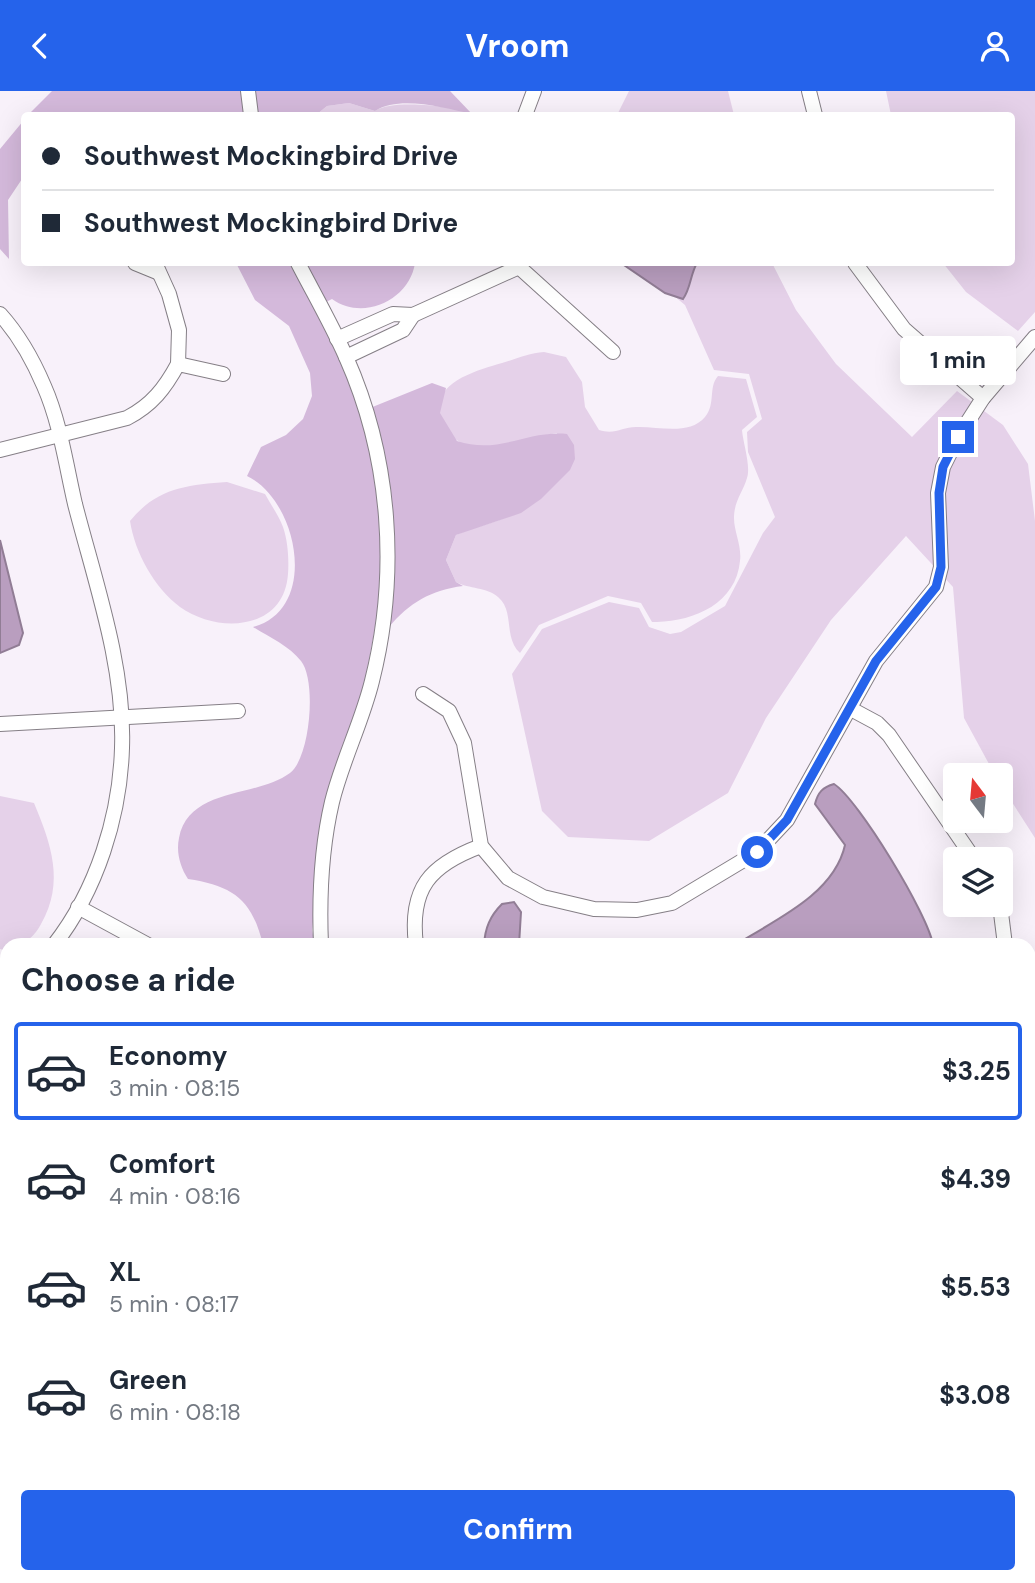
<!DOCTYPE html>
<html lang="en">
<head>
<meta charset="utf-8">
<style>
  :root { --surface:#fff; --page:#f6f6f7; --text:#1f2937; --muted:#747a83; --line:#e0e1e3; --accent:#2563eb }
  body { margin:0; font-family:"DM Sans",sans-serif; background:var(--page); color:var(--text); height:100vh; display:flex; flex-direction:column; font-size:26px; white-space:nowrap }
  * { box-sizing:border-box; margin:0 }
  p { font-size:23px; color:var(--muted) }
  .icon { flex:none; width:38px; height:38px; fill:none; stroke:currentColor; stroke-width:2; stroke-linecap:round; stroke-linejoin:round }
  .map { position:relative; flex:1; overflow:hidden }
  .side { position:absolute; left:0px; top:847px; width:1036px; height:646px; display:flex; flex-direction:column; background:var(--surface); border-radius:21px 21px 0 0; box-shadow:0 7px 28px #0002 }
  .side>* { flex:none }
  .hud { position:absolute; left:21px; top:21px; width:994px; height:154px; border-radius:7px; box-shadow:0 7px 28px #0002; display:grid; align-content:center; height:154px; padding:0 21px; background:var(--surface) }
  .needle { width:46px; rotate:344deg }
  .controls { position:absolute; left:943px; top:672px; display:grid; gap:14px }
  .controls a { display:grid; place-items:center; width:70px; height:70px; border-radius:7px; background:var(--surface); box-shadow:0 7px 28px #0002; font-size:35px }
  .end { position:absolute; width:32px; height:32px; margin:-16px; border:9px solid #2563eb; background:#fff; box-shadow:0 0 0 4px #fff }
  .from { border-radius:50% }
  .bubble { position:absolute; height:49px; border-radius:7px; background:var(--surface); box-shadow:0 7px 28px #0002; font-size:23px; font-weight:700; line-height:49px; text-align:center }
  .hud b { display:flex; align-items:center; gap:24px; height:66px; font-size:26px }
  .hud b+b { border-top:2px solid var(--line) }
  .hud i { width:18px; height:18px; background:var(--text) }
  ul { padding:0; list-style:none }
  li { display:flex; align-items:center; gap:21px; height:98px; margin:0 14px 10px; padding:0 7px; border:4px solid transparent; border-radius:7px }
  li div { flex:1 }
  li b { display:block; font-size:26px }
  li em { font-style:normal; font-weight:700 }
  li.current { border-color:var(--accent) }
  li>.icon { width:63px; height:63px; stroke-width:1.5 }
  h2 { padding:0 21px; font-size:32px; line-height:84px }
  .button { display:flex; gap:14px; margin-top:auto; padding:14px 21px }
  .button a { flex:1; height:80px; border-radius:7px; background:var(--accent); color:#fff; font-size:28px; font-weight:700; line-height:80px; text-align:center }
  header { display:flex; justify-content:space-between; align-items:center; height:91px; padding:0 21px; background:var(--accent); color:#fff; font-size:32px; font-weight:700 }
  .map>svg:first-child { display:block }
  .built { fill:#f0e4f3 }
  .green { fill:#e5d1e9 }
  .forest { fill:#d4b9db }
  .water { fill:#b99ebf; stroke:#917d95; stroke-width:2 }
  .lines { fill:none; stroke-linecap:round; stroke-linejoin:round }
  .minor-casing { stroke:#857f86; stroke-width:16 }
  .minor { stroke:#fff; stroke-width:14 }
  .route { stroke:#2563eb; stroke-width:9 }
</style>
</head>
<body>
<header><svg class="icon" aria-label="back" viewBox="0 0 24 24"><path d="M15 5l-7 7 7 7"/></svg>Vroom<svg class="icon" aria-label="person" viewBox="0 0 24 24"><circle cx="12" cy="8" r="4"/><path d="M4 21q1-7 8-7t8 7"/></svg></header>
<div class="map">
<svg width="1035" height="1492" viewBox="0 0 1035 1492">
  <rect width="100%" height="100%" fill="#f8f1fa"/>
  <path class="built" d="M 1035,1019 L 1035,1297 L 1029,1298 L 1029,1020 Z"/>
  <g class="green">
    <path d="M 629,0 L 728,0 L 734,24 L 617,24 Z"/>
    <path d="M 886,0 L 1035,0 L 1035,221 L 1018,240 L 966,201 L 943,172 L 1012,172 L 1012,24 L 891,24 Z"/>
    <path d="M 349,12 L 375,20 C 393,8 455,15 474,24 L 316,24 L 327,15 Z"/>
    <path d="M 628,172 L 772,172 L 796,219 L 836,273 L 912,346 L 957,300 L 1003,334 L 1028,373 L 1035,430 L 1035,747 L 1001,694 L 1001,684 L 995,684 L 964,627 L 953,496 L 906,445 L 831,529 L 766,627 L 728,702 L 649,750 L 568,746 L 542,720 L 512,583 L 542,538 L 609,511 L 639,517 L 649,536 L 670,543 L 681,541 L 725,515 L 763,442 L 775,426 L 748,361 L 747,341 L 762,328 L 749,283 L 714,279 L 685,214 L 645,181 Z"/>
    <path d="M 544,261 L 566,266 L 582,291 L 585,316 L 599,339 C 615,344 622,336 636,336 C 658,335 689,345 705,326 C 716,313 708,296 718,285 L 746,288 L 757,326 L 742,339 C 743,352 751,375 747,387 C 743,401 734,410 734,427 C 734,441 742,455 740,470 C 736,512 695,530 657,531 L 652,531 L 641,512 L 608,505 L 539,534 L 520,562 C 503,546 515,520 498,506 C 487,496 469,498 456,491 L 446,469 L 456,444 C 487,431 523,427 547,401 L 557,342 C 529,346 500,360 471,355 C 458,353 449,344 443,332 C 425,293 475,280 502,272 C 516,268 529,262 544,261 Z"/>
    <path d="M 227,391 L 265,403 C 271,414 279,425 283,436 C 288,450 289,469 288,483 C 284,540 218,543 180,516 C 154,496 135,462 130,430 C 157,397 186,394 227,391 Z"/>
    <path d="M 0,705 L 34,712 C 51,753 65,791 41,833 C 33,848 24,854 7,854 L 7,860 L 0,858 Z"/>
  </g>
  <g class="forest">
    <path d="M 52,0 L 244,0 L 246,24 L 28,24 Z"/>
    <path d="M 253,0 L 450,0 L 472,23 C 444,17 400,4 375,20 L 349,12 L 327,15 L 316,24 L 256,24 Z"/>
    <path d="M 24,29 L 24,85 L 8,109 L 9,168 L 0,158 L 0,58 Z"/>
    <path d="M 236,172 L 292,172 C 327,238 361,303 375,377 C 393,470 374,549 354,639 C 341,698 328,756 315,815 L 312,839 L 315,854 L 263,854 C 252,808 233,795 188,788 C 180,776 176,761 179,747 C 189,696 256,707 290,682 C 310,667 317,590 301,570 C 289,555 269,546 253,536 C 320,518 298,409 247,385 L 261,356 L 286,344 L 303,328 L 312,305 L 310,282 L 289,235 L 255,209 Z"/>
    <path d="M 303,172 L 415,172 C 410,208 364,231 332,208 L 324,212 Z"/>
    <path d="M 432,292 L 446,297 L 440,322 L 457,350 C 499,364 527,339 567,343 L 574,354 L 575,368 L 570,379 L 541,408 L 521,422 L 456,444 L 446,469 L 456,491 L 463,495 C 431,499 409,512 389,536 L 370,317 Z"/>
    <path d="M 7,1060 L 7,1400 L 0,1398 L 0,1081 Z"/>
    <path d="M 1035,1308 L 1035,1492 L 440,1492 L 437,1486 L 1029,1486 L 1029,1310 Z"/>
    <path d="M 216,1486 L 427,1486 L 429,1492 L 228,1492 Z"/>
  </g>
  <g class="water">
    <path d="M 621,172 L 697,172 C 690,184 691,197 683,208 L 665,202 Z"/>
    <path d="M 0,449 L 23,542 L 19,554 L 0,562 Z"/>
    <path d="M 834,693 C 858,708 929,825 933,854 L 735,854 C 773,830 834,804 845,754 L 815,713 C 818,701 823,696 834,693 Z"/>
    <path d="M 514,811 L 521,821 L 519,854 L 484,854 C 485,837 490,825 502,813 Z"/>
  </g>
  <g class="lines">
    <defs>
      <g id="minor">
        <path d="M 248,0 L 251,24"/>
        <path d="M 809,0 L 815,24"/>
        <path d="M 525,24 L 534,0"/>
        <path d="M 135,172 L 157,181"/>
        <path d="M 155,172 L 169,203 L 179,239 L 178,273"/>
        <path d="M 298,172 C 314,203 332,234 346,266 C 391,367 399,483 372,590 C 362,631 342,670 332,711 C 321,758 319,806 321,854"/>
        <path d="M 855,172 L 904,238 L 983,307"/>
        <path d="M 519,176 L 613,261"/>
        <path d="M 0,223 C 19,244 33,269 44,295 C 60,331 66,374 75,413 C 95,491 125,575 122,657 C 120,725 97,799 54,854"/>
        <path d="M 337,248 L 393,223 L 413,224 L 519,176"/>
        <path d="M 346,266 L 403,239 L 413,224"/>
        <path d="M 0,359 L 127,327 C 152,314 165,297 178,273 L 223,283"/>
        <path d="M 423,603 L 449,620 L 464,652 L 481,755 L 508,787 L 543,806 L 594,818 L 637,819 L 672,812 L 757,761 L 787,729 L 876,570 L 936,496 L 941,476 L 938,402 L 943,376 L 958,346 L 983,307 L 1035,246"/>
        <path d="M 851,618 L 877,632 L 889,644 L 974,768"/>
        <path d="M 0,633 L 238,620"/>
        <path d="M 1000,814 L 1005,854"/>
        <path d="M 78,816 L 148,854"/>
        <path d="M 416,854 C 409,797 430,774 481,755"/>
        <path d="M 1029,876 L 1035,879"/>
        <path d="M 1029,896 L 1035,893"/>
        <path d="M 0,915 L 7,906"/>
        <path d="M 1029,1004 L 1035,1003"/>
        <path d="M 0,1172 L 7,1172"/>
        <path d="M 0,1476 L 7,1479"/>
        <path d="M 25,1486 L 41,1492"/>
        <path d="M 432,1486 L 434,1492"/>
        <path d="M 84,1492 L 86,1486"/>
      </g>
    </defs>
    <use href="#minor" class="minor-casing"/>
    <use href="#minor" class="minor"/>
  </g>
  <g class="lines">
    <path class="route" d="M 757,761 L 787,729 L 876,570 L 936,496 L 941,476 L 939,402 L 943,376 L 958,346"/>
  </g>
</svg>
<div class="controls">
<a><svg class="needle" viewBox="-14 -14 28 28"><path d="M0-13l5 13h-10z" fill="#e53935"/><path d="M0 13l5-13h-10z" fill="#747a83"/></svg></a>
<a><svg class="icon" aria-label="layers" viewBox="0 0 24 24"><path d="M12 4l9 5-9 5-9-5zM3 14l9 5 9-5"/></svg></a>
</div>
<i class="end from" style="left:757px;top:761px"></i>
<i class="end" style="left:958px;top:346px"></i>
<div class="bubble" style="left:900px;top:245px;width:116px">1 min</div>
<div class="hud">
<b><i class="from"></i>Southwest Mockingbird Drive</b>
<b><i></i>Southwest Mockingbird Drive</b>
</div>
<section class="side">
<h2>Choose a ride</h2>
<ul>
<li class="current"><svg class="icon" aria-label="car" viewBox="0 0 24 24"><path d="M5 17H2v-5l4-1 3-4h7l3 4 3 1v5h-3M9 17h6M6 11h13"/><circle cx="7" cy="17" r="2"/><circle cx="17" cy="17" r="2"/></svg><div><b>Economy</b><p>3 min · 08:15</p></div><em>$3.25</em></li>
<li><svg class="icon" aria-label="car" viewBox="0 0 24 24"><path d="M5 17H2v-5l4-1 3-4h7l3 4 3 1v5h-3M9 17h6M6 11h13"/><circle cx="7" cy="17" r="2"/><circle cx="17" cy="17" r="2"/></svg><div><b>Comfort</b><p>4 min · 08:16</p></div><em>$4.39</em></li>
<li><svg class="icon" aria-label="car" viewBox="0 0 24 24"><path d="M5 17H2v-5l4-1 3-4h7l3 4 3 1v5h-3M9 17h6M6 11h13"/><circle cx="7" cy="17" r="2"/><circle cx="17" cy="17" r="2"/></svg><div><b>XL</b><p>5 min · 08:17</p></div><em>$5.53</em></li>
<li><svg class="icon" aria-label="car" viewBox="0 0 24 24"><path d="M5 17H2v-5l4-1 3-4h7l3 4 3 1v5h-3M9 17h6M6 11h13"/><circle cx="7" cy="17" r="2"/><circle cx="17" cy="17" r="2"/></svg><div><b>Green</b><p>6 min · 08:18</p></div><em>$3.08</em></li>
</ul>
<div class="button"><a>Confirm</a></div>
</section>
</div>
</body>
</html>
